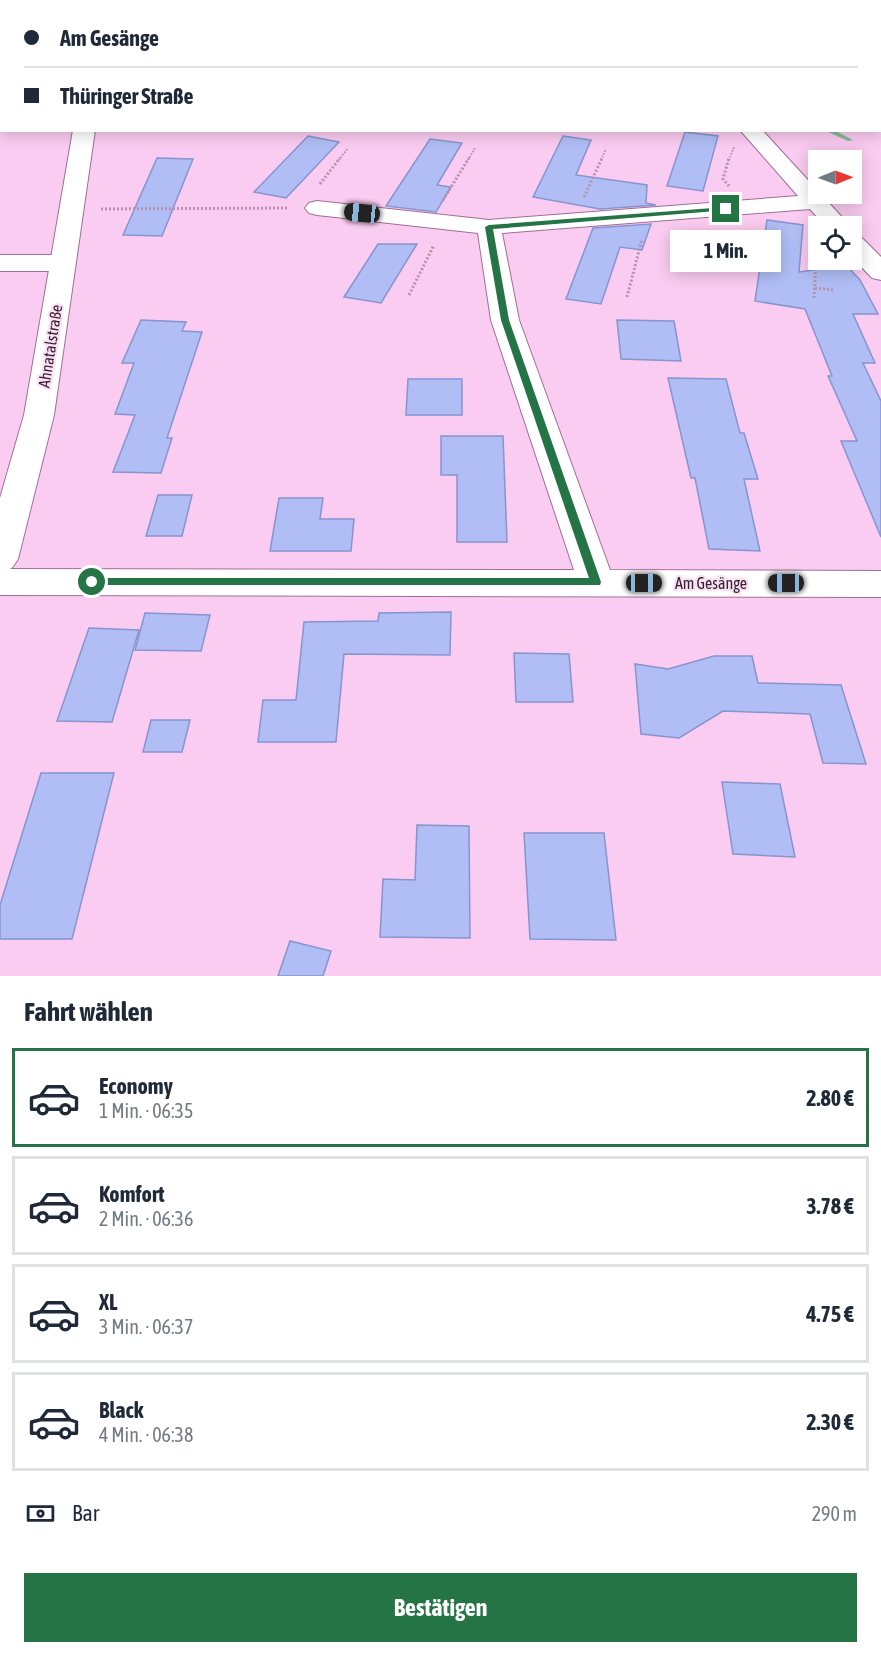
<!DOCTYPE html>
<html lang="de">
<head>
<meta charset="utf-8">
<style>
  :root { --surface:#fff; --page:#f6f6f7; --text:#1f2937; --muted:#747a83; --line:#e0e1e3; --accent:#257445 }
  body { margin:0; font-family:"Asap Condensed",sans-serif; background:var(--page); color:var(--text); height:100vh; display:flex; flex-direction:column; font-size:22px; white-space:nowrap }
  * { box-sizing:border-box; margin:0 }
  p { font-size:20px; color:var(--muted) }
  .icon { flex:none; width:33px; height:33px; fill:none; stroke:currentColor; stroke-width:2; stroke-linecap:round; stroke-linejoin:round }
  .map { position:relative; height:976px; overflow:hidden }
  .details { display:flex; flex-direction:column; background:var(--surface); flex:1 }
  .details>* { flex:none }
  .top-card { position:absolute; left:0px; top:0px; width:882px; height:132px; box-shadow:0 3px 15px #0003; display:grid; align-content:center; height:132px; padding:0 24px; background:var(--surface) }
  .needle { width:39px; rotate:89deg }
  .tools { position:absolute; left:808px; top:150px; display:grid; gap:12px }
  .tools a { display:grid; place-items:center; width:54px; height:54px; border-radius:0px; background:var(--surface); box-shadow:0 3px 15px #0003; font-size:30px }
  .end { position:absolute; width:27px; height:27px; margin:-14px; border:8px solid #257445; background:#fff; box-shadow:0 0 0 3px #fff }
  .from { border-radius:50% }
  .bubble { position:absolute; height:42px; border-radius:0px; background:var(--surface); box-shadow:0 3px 15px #0003; font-size:20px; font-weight:700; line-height:42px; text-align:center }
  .car { position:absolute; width:18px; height:36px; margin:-18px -9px; border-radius:8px; box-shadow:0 0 4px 2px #0007; background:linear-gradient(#222 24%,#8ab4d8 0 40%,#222 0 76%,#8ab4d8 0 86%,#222 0) }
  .top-card b { display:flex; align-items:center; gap:21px; height:57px; font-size:22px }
  .top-card b+b { border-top:2px solid var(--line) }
  .top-card i { width:15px; height:15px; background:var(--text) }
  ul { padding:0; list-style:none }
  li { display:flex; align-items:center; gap:18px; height:99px; margin:0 12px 9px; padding:0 12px; border:3px solid var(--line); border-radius:0px }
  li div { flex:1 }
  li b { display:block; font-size:22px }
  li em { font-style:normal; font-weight:700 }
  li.active { border-color:var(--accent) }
  li>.icon { width:54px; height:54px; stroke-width:1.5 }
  h2 { padding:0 24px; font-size:27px; line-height:72px }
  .pay { display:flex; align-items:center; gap:15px; height:66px; padding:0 24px; font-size:22px }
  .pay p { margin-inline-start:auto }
  .primary-button { display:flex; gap:12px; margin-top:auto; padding:12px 24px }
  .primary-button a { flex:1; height:69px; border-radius:0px; background:var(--accent); color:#fff; font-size:24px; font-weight:700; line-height:69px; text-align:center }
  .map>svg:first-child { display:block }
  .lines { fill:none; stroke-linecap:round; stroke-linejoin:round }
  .stream { fill:#85bc95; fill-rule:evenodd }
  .building { fill:#b0bef5; stroke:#8694cf; stroke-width:1.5 }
  .service-casing { stroke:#a16d98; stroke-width:2 }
  .minor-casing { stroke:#a16d98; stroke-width:2 }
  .tertiary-casing { stroke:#a16d98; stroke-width:2 }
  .path-far1 { stroke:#b791b0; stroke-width:2; stroke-dasharray:1.5 1.5; stroke-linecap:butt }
  .path { stroke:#b791b0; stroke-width:3; stroke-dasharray:2 2; stroke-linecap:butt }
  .service { fill:#fff; fill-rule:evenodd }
  .minor { fill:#fff; fill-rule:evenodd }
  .tertiary { fill:#fff; fill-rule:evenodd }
  .route { fill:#257445 }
  .labels { text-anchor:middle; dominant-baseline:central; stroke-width:4.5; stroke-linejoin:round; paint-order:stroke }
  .street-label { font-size:16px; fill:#362133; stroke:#fae2f4 }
</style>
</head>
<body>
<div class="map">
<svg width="881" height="976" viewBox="0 0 881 976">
  <rect width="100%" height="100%" fill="#fbccf1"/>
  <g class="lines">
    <g class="stream">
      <path d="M 527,0 L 536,2 L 529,2 Z"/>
      <path d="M 824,130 L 834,130 L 853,140 L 848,141 Z"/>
    </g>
  </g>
  <g class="building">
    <path d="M 685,132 L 718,136 L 703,191 L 667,186 Z"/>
    <path d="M 308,136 L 339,142 L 286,198 L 254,192 Z"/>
    <path d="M 563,136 L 591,140 L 576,175 L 647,185 L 646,203 L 656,205 L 600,209 L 533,197 Z"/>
    <path d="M 430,139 L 462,143 L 437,185 L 451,187 L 436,212 L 386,206 Z"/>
    <path d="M 157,158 L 193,159 L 162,236 L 123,235 Z"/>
    <path d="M 767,220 L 803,225 L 799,272 L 846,265 L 860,280 L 878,314 L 853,314 L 875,363 L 863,363 L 881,401 L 881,537 L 841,441 L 857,441 L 828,376 L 832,376 L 805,309 L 755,301 Z"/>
    <path d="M 651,224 L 642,250 L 620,247 L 601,304 L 566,299 L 593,228 Z"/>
    <path d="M 378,244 L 417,244 L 381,303 L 344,297 Z"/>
    <path d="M 141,320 L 186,322 L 182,331 L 202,332 L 167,438 L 172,438 L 161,473 L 113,472 L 135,415 L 115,414 L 134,363 L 122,363 Z"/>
    <path d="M 617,320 L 674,321 L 681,361 L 621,359 Z"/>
    <path d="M 668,378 L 726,379 L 740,433 L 744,433 L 758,479 L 744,479 L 760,551 L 709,549 L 695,478 L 691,478 Z"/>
    <path d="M 408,379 L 462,379 L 462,415 L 406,415 Z"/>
    <path d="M 441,436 L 503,436 L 507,542 L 457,542 L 457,475 L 441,475 Z"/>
    <path d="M 158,495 L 192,495 L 182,536 L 146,536 Z"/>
    <path d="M 279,498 L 323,498 L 320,519 L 354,519 L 351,551 L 270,551 Z"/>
    <path d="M 451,612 L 450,655 L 344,654 L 336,742 L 258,742 L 263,700 L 296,700 L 304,622 L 378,621 L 379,613 Z"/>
    <path d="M 145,613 L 210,615 L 201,651 L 135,650 Z"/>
    <path d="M 89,628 L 139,630 L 112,722 L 57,721 Z"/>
    <path d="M 514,653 L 569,654 L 573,702 L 516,702 Z"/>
    <path d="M 714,656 L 752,656 L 758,683 L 841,685 L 866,764 L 823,763 L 810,714 L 723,711 L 679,738 L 641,734 L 635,664 L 668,669 Z"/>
    <path d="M 151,720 L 190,720 L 182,752 L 143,752 Z"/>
    <path d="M 41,773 L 114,773 L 72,939 L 0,939 L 0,905 Z"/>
    <path d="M 722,782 L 780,784 L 795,857 L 733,854 Z"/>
    <path d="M 417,825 L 469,826 L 470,938 L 380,937 L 383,879 L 415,880 Z"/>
    <path d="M 524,833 L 604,833 L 616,940 L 530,939 Z"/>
    <path d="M 290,941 L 331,951 L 323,976 L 278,976 Z"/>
  </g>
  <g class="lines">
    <defs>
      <path id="service" d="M 498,0 L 510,0 L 511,2 L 499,2 Z"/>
      <g id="minor">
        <path d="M 755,0 L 774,0 L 775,2 L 756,2 Z"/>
        <rect x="880" y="57" width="1" height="12"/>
        <rect x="0" y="79" width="2" height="12"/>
        <path d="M 740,130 L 762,130 L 850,226 L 825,226 L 810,209 L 502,233 L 519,320 L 610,570 L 881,571 L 881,597 L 0,595 L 0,569 L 574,570 L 491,320 L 478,233 L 317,215 L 309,213 L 305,208 L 309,203 L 317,201 L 489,220 L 798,196 Z"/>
        <path d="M 852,234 L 861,237 L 881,257 L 881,280 L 872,278 L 852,257 Z"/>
        <path d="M 0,255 L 63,255 L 72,258 L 76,263 L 72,268 L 63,271 L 0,271 Z"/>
      </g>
      <g id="tertiary">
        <path d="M 152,0 L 170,0 L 152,2 Z"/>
        <path d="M 73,130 L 95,130 L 54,415 L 18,559 L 12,568 L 0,572 L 0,498 L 24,415 Z"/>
      </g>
    </defs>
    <use href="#service" class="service-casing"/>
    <use href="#minor" class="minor-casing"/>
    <use href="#tertiary" class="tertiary-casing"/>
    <g class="path-far1">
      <path d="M 339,160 L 348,148"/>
      <path d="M 468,160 L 475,148"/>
      <path d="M 601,160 L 606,149"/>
      <path d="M 729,160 L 734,147"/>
    </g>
    <g class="path">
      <path d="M 320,184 L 340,158"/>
      <path d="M 729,186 L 723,179 L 729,158"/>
      <path d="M 584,197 L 602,158"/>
      <path d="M 443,200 L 469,158"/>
      <path d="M 101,209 L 289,208"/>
      <path d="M 815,288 L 834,290"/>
      <path d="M 409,295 L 434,245"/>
      <path d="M 627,297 L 642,239"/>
      <path d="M 814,298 L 817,239"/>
    </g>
    <use href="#service" class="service"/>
    <use href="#minor" class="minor"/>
    <use href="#tertiary" class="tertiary"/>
  </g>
  <path class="route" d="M 726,207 L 729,210 L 493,229 L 509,320 L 601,582 L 600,585 L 88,585 L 86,582 L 92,578 L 589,578 L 501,320 L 485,227 L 489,225 Z"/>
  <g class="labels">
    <g class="street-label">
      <text transform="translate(50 346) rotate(-81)">Ahnatalstraße</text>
      <text x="711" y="583">Am Gesänge</text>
    </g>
  </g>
</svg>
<div class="tools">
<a><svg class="needle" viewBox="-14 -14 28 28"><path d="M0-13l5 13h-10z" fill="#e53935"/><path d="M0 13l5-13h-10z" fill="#747a83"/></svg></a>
<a><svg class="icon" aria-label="locate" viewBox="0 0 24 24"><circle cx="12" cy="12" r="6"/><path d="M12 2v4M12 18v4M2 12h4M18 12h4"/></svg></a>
</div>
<i class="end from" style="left:92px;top:582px"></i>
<i class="end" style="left:726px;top:209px"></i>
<div class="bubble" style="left:670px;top:230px;width:111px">1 Min.</div>
<i class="car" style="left:362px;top:213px;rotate:276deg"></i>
<i class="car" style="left:644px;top:583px;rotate:90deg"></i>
<i class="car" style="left:786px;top:583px;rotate:270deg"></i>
<div class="top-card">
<b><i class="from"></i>Am Gesänge</b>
<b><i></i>Thüringer Straße</b>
</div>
</div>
<section class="details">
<h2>Fahrt wählen</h2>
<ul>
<li class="active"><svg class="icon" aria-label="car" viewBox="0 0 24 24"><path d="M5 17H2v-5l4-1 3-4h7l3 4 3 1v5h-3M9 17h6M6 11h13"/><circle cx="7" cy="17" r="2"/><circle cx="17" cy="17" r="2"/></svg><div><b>Economy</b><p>1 Min. · 06:35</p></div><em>2.80 €</em></li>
<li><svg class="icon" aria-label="car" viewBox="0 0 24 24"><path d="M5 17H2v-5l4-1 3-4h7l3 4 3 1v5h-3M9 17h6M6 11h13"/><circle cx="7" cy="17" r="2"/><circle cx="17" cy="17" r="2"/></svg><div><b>Komfort</b><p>2 Min. · 06:36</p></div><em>3.78 €</em></li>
<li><svg class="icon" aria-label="car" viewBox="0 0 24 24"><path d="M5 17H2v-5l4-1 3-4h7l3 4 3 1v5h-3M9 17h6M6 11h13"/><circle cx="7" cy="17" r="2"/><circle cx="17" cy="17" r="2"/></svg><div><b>XL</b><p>3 Min. · 06:37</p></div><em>4.75 €</em></li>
<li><svg class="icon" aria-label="car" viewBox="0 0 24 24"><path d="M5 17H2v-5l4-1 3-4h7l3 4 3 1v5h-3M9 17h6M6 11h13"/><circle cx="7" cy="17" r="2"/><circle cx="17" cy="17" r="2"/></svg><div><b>Black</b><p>4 Min. · 06:38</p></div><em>2.30 €</em></li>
</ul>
<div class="pay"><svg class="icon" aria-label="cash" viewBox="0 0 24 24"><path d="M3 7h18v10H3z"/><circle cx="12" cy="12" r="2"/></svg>Bar<p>290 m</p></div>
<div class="primary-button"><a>Bestätigen</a></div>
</section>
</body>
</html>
